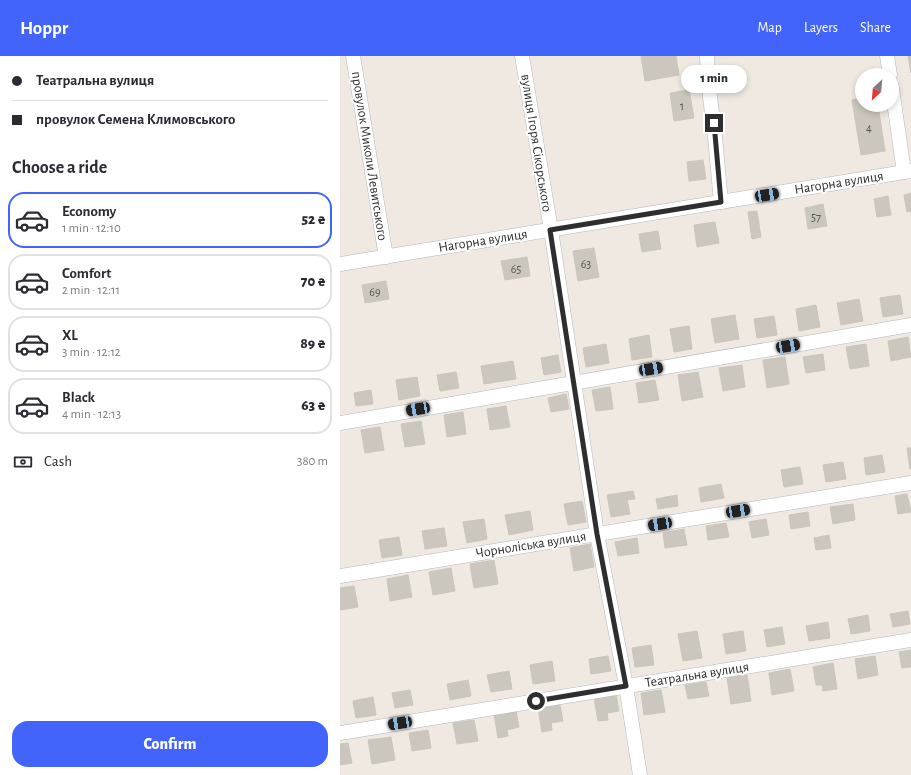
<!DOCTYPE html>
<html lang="en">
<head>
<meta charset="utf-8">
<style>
  :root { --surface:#fff; --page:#f7f7f7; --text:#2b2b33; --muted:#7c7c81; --line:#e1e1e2; --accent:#4264fb }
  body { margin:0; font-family:"Alegreya Sans",sans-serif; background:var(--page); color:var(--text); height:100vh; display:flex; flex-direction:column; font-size:15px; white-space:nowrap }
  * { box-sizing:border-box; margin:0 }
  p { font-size:13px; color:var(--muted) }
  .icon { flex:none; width:22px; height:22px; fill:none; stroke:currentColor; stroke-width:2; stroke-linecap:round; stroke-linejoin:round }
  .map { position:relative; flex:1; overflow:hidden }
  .side { display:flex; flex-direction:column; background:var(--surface); width:340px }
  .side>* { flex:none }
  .banner { display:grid; align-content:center; height:88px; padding:0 12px; background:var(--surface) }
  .needle { width:26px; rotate:206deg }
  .controls { position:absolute; left:515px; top:12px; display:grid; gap:8px }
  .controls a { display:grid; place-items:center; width:44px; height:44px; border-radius:50%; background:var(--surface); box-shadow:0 2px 6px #0003; font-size:20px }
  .end { position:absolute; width:18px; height:18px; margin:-9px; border:5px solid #2e2e2e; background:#fff; box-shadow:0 0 0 2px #fff }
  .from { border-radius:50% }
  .bubble { position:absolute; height:28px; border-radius:14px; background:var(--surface); box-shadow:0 2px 6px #0003; font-size:13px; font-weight:800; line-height:28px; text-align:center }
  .car { position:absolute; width:12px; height:24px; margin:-12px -6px; border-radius:5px; box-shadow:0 0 3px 1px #0007; background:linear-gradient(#222 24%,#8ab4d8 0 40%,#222 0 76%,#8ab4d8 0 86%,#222 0) }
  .banner b { display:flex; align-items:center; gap:14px; height:38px; font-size:15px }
  .banner b+b { border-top:1px solid var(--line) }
  .banner i { width:10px; height:10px; background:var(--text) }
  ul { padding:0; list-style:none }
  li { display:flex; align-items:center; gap:12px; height:56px; margin:0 8px 6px; padding:0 4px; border:2px solid var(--line); border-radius:16px }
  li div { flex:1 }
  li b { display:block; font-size:15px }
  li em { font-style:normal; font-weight:800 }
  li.on { border-color:var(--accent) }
  li>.icon { width:36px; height:36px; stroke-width:1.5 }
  h2 { padding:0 12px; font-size:18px; line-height:48px }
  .pay { display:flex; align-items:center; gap:10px; height:44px; padding:0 12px; font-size:15px }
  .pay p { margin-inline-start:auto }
  .cta { display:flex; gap:8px; margin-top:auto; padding:8px 12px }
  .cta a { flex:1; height:46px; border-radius:16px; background:var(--accent); color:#fff; font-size:16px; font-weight:800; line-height:46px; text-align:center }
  header { display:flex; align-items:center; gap:24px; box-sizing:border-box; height:56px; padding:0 20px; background:var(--accent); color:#fff }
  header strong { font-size:19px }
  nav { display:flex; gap:22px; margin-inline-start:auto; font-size:14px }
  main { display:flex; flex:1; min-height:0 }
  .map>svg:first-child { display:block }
  .building { fill:#cbc7bf; stroke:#cbc5ba }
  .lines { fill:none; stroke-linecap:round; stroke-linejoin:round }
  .minor-casing { stroke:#b4b7c1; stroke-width:15 }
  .minor { stroke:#fff; stroke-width:14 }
  .route { stroke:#2e2e2e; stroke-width:5 }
  .labels { text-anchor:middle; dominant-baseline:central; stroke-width:4; stroke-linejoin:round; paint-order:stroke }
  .number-label { font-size:12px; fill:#555452 }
  .street-label { font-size:14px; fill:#2e2e2e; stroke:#fff }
</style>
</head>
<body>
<header>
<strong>Hoppr</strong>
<nav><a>Map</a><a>Layers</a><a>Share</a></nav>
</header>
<main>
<section class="side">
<div class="banner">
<b><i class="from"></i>Театральна вулиця</b>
<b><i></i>провулок Семена Климовського</b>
</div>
<h2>Choose a ride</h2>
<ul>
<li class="on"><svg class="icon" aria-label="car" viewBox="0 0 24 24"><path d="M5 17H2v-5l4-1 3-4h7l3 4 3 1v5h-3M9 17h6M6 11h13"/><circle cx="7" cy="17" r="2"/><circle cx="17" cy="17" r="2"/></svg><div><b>Economy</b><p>1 min · 12:10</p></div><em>52 ₴</em></li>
<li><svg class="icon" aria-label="car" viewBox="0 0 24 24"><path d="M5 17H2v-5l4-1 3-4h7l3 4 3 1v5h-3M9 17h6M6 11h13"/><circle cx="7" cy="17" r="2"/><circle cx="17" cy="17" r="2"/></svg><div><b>Comfort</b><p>2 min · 12:11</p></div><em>70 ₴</em></li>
<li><svg class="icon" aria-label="car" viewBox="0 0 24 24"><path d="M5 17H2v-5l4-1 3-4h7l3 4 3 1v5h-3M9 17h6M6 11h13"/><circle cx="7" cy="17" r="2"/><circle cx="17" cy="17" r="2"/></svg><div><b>XL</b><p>3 min · 12:12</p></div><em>89 ₴</em></li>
<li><svg class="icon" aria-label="car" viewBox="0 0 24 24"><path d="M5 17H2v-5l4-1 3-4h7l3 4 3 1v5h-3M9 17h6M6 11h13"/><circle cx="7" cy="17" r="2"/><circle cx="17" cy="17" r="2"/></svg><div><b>Black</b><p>4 min · 12:13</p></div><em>63 ₴</em></li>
</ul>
<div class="pay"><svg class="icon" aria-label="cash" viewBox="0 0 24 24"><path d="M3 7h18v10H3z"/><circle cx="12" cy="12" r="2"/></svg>Cash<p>380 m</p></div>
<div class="cta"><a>Confirm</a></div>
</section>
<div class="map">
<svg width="571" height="719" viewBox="0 0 571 719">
  <rect width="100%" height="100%" fill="#efe9e1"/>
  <g class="building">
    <path d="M 301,0 L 336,0 L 339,19 L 305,25 Z"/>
    <path d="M 568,0 L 571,0 L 571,17 Z"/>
    <path d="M 349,34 L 354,62 L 334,65 L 330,37 Z"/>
    <path d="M 522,42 L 522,49 L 538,49 L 545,95 L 521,99 L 512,44 Z"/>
    <path d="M 363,104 L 366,123 L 349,125 L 347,106 Z"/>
    <path d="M 571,137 L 571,155 L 567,156 L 564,139 Z"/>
    <path d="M 548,140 L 551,159 L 537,161 L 534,143 Z"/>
    <path d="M 483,148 L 487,170 L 468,173 L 465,152 Z"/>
    <path d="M 417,155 L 421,181 L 412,183 L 408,156 Z"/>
    <path d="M 375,166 L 379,187 L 357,191 L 354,169 Z"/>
    <path d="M 318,175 L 321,193 L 302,196 L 299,178 Z"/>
    <path d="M 254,192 L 259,221 L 238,225 L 233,195 Z"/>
    <path d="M 187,201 L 190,220 L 165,224 L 161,205 Z"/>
    <path d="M 46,225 L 49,243 L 25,247 L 22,229 Z"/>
    <path d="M 560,239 L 563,258 L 543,261 L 540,242 Z"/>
    <path d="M 519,243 L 523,265 L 501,269 L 497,247 Z"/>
    <path d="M 476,249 L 480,271 L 459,275 L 456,253 Z"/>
    <path d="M 395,259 L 399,283 L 375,287 L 371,263 Z"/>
    <path d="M 434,260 L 437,279 L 417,282 L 414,263 Z"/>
    <path d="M 349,270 L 352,293 L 334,296 L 330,273 Z"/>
    <path d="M 309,279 L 312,301 L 292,304 L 289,283 Z"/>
    <path d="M 568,281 L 571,301 L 551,305 L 548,285 Z"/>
    <path d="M 266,288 L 269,307 L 246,311 L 243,292 Z"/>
    <path d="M 526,288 L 529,310 L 510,313 L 506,291 Z"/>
    <path d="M 483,298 L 485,314 L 466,317 L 463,301 Z"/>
    <path d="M 218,299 L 221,316 L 204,319 L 201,302 Z"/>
    <path d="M 445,301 L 449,328 L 427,332 L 423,304 Z"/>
    <path d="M 173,305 L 176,323 L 144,328 L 141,310 Z"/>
    <path d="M 402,309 L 405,331 L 383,335 L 379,312 Z"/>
    <path d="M 116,316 L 119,332 L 100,335 L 97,319 Z"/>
    <path d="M 358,316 L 363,341 L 342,345 L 338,319 Z"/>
    <path d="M 77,321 L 80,340 L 59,344 L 56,324 Z"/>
    <path d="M 315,324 L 319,344 L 299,347 L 296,327 Z"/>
    <path d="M 270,331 L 273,353 L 256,355 L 252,334 Z"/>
    <path d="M 31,334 L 33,348 L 16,350 L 14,337 Z"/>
    <path d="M 226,338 L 229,353 L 211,356 L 208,342 Z"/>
    <path d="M 166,350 L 170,371 L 150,374 L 147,353 Z"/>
    <path d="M 123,356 L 126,378 L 107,381 L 104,359 Z"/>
    <path d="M 81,365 L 85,388 L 65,391 L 61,368 Z"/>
    <path d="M 40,371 L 44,394 L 25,397 L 21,374 Z"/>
    <path d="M 567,392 L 571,392 L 571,413 L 570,413 Z"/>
    <path d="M 542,399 L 545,416 L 526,419 L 524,402 Z"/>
    <path d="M 503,406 L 506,423 L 486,426 L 483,409 Z"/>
    <path d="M 460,411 L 463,428 L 444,431 L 441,414 Z"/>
    <path d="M 381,428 L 384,442 L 361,446 L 359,432 Z"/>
    <path d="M 293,435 L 295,443 L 287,444 L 290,458 L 271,461 L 267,439 Z"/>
    <path d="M 567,438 L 571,456 L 558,458 L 555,440 Z"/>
    <path d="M 337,439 L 338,450 L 318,453 L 316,443 Z"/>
    <path d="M 242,445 L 246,466 L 228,469 L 224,448 Z"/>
    <path d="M 513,448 L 515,464 L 493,468 L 490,451 Z"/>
    <path d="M 190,455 L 193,474 L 169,479 L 165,459 Z"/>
    <path d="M 468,456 L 470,470 L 451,473 L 449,459 Z"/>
    <path d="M 144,463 L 147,483 L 127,487 L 123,466 Z"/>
    <path d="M 426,463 L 429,479 L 412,482 L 409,466 Z"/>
    <path d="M 386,467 L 389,481 L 368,484 L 366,470 Z"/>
    <path d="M 104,472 L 107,490 L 85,493 L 82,475 Z"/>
    <path d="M 344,473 L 347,489 L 325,492 L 323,477 Z"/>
    <path d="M 489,479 L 491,492 L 476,494 L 474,482 Z"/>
    <path d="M 59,481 L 62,499 L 42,502 L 39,484 Z"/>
    <path d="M 297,482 L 299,497 L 278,500 L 275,486 Z"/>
    <path d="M 250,488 L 254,511 L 234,515 L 230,492 Z"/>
    <path d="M 154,504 L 158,528 L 134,532 L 130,508 Z"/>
    <path d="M 111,512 L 115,535 L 93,539 L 89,516 Z"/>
    <path d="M 68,519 L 72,541 L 50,545 L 47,523 Z"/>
    <path d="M 14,530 L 18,551 L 0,554 L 0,532 Z"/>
    <path d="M 568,555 L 570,568 L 553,571 L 550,558 Z"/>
    <path d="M 528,559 L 530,575 L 511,578 L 508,563 Z"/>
    <path d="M 488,566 L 490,582 L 469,585 L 466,570 Z"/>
    <path d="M 442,571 L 445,588 L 427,591 L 424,574 Z"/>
    <path d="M 357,575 L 362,602 L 343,605 L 338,578 Z"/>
    <path d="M 403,575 L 406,595 L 386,598 L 383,578 Z"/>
    <path d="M 311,589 L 314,609 L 295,611 L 292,592 Z"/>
    <path d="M 571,594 L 571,611 L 562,612 L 559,596 Z"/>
    <path d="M 268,600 L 271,615 L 251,618 L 249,603 Z"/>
    <path d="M 535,600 L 538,619 L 518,623 L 515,603 Z"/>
    <path d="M 212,605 L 215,625 L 193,628 L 190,609 Z"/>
    <path d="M 493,607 L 497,633 L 483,635 L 482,629 L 476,629 L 473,611 Z"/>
    <path d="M 450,613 L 454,635 L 432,639 L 429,617 Z"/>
    <path d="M 169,615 L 172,633 L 151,636 L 147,619 Z"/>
    <path d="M 407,619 L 411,645 L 391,648 L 387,622 Z"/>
    <path d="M 128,624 L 131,640 L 110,644 L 107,628 Z"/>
    <path d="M 366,626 L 369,640 L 348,643 L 345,629 Z"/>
    <path d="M 70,634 L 73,649 L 55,652 L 52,637 Z"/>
    <path d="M 321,634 L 325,656 L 304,659 L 301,637 Z"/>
    <path d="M 276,639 L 279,655 L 267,657 L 268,664 L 258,665 L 254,642 Z"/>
    <path d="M 33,641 L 36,659 L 16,662 L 13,645 Z"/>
    <path d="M 220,649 L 223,665 L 211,667 L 212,674 L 202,676 L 198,652 Z"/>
    <path d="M 176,655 L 179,671 L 167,674 L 168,680 L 158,682 L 154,658 Z"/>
    <path d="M 134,664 L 138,685 L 117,688 L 113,667 Z"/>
    <path d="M 88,674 L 91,692 L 72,695 L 69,677 Z"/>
    <path d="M 51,681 L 55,704 L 32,708 L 28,684 Z"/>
    <path d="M 8,687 L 12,707 L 0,709 L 0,688 Z"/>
  </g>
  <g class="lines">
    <defs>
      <g id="minor">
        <path d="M 13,0 L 46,201"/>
        <path d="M 182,0 L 211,174 L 257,478 L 286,630 L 300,719"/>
        <path d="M 367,0 L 368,25 L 375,81 L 381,146"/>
        <path d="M 547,0 L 550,19"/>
        <path d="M 552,32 L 564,116"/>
        <path d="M 0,208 L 571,115"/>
        <path d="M 0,367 L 571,269"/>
        <path d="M 0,520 L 571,427"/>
        <path d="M 0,677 L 571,584"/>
      </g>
    </defs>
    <use href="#minor" class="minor-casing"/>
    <use href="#minor" class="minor"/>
  </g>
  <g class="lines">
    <path class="route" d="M 196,645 L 286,630 L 257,478 L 210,174 L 381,146 L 374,67"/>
  </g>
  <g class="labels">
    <g class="number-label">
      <text x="342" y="50">1</text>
      <text x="529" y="72">4</text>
      <text x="476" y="161">57</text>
      <text x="246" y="208">63</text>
      <text x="176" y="213">65</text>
      <text x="35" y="236">69</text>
    </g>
    <g class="street-label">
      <text transform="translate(196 87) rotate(81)">вулиця Ігоря Сікорського</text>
      <text transform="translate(29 100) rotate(81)">провулок Миколи Левитського</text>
      <text transform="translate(499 127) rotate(-9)">Нагорна вулиця</text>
      <text transform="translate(143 185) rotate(-9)">Нагорна вулиця</text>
      <text transform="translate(191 489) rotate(-9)">Чорноліська вулиця</text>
      <text transform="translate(357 619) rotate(-9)">Театральна вулиця</text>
    </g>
  </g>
</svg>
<div class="controls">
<a><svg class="needle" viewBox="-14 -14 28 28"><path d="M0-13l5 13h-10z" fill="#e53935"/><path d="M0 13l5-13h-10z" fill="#7c7c81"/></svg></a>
</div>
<i class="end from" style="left:196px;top:645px"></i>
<i class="end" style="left:374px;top:67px"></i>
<div class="bubble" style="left:341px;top:9px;width:66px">1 min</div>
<i class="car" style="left:427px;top:139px;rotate:81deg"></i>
<i class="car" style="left:448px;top:290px;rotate:80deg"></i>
<i class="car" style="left:311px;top:313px;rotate:80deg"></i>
<i class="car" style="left:78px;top:353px;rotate:260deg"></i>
<i class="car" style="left:398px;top:455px;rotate:81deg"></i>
<i class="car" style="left:320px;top:468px;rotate:261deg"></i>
<i class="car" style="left:60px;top:667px;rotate:261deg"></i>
</div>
</main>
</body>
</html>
